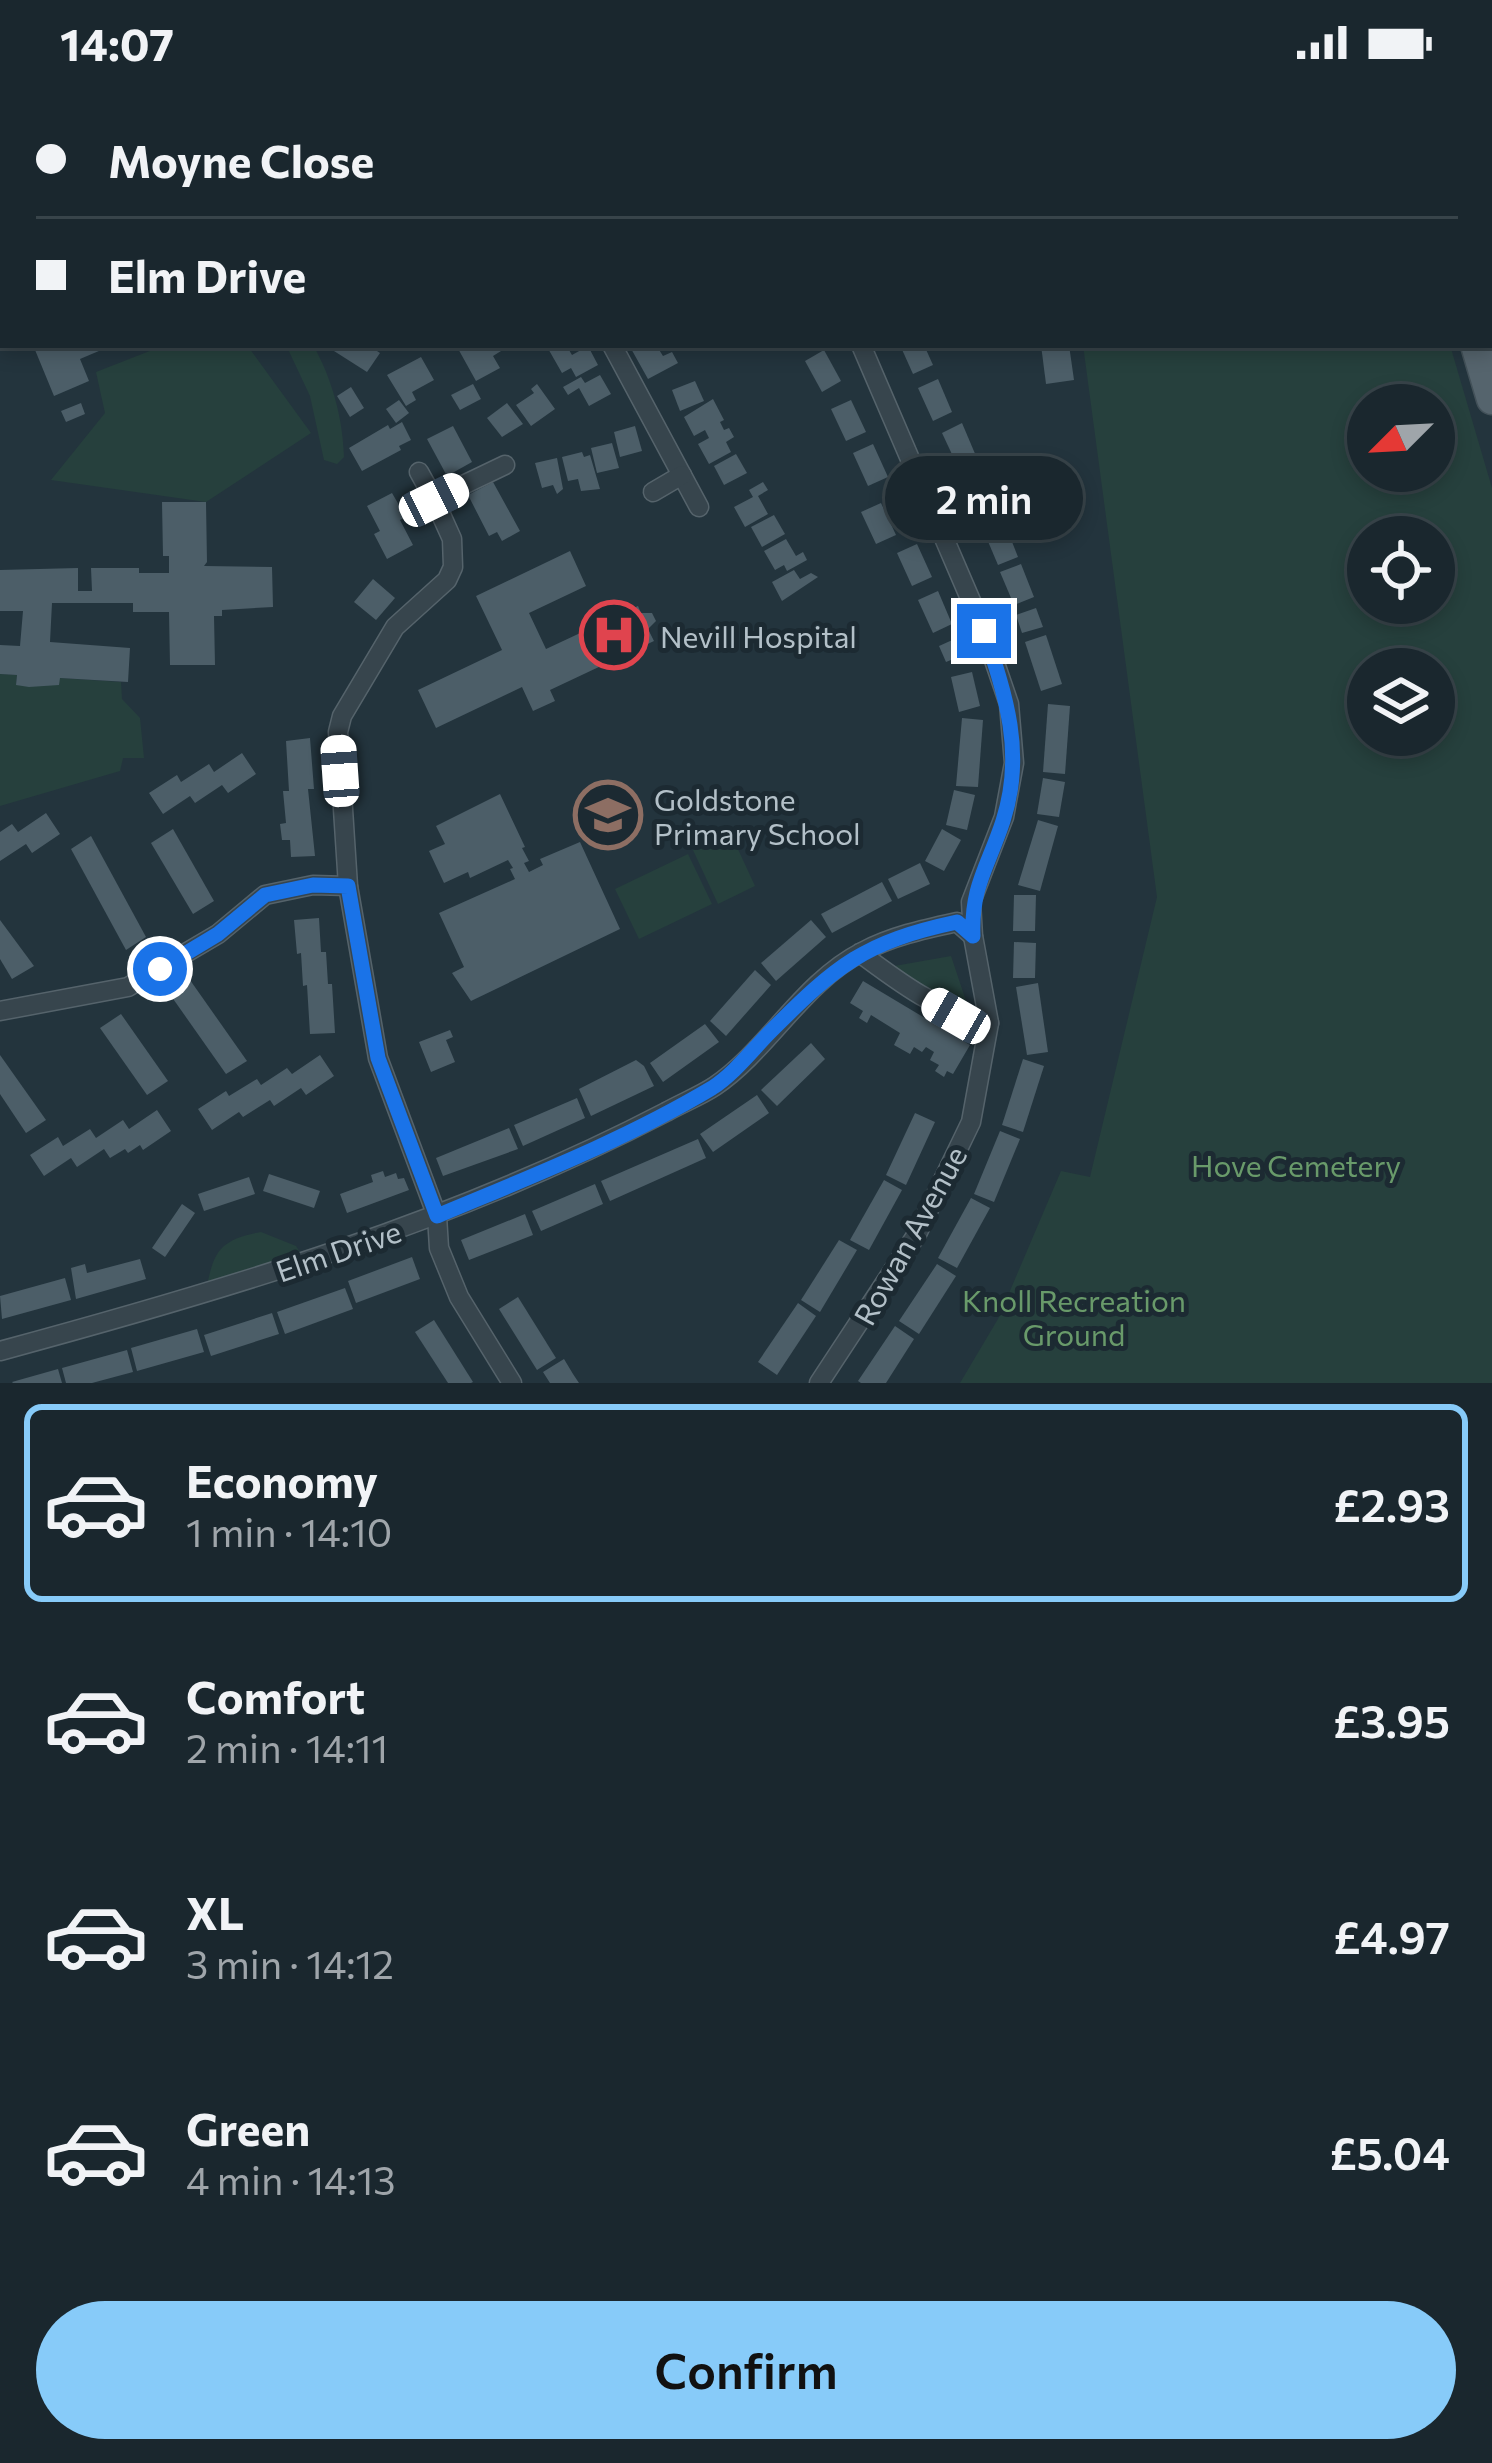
<!DOCTYPE html>
<html lang="en">
<head>
<meta charset="utf-8">
<style>
  :root { --surface:#1a272e; --page:#232f36; --text:#f1f3f6; --muted:#9fa5aa; --line:#38444a; --accent:#87cbf9 }
  body { margin:0; font-family:Commissioner,sans-serif; background:var(--page); color:var(--text); height:100vh; display:flex; flex-direction:column; font-size:45px; white-space:nowrap }
  * { box-sizing:border-box; margin:0 }
  p { font-size:39px; color:var(--muted) }
  .icon { flex:none; width:66px; height:66px; fill:none; stroke:currentColor; stroke-width:2; stroke-linecap:round; stroke-linejoin:round }
  .map { position:relative; height:1299px; overflow:hidden }
  .drawer { display:flex; flex-direction:column; background:var(--surface); flex:1 }
  .drawer>* { flex:none }
  .hud { position:absolute; left:0px; top:0px; width:1494px; height:264px; box-shadow:0 6px 18px #0003,0 0 0 3px var(--line); display:grid; align-content:center; height:264px; padding:0 36px; background:var(--surface) }
  .needle { width:78px; rotate:246deg }
  .tools { position:absolute; left:1347px; top:300px; display:grid; gap:24px }
  .tools a { display:grid; place-items:center; width:108px; height:108px; border-radius:50%; background:var(--surface); box-shadow:0 6px 18px #0003,0 0 0 3px var(--line); font-size:60px }
  .end { position:absolute; width:54px; height:54px; margin:-27px; border:15px solid #1a73e8; background:#fff; box-shadow:0 0 0 6px #fff }
  .from { border-radius:50% }
  .bubble { position:absolute; height:84px; border-radius:42px; background:var(--surface); box-shadow:0 6px 18px #0003,0 0 0 3px var(--line); font-size:39px; font-weight:600; line-height:84px; text-align:center }
  .car { position:absolute; width:36px; height:72px; margin:-36px -18px; border-radius:15px; box-shadow:0 0 9px 3px #0007; background:linear-gradient(#fff 24%,#345 0 40%,#fff 0 76%,#345 0 86%,#fff 0) }
  .hud b { display:flex; align-items:center; gap:42px; height:114px; font-size:45px }
  .hud b+b { border-top:3px solid var(--line) }
  .hud i { width:30px; height:30px; background:var(--text) }
  ul { padding:21px 0 0; list-style:none }
  li { display:flex; align-items:center; gap:36px; height:198px; margin:0 24px 18px; padding:0 12px; border:6px solid transparent; border-radius:18px }
  li div { flex:1 }
  li b { display:block; font-size:45px }
  li em { font-style:normal; font-weight:600 }
  li.on { border-color:var(--accent) }
  li>.icon { width:108px; height:108px; stroke-width:1.5 }
  .action { display:flex; gap:24px; margin-top:auto; padding:24px 36px }
  .action a { flex:1; height:138px; border-radius:72px; background:var(--accent); color:#111; font-size:48px; font-weight:600; line-height:138px; text-align:center }
  .status { display:flex; justify-content:space-between; align-items:center; height:84px; padding:0 60px; background:var(--surface); direction:ltr }
  .status svg { height:33px; fill:currentColor }
  .map>svg:first-child { display:block }
  .green { fill:#26403d; fill-rule:evenodd }
  .building { fill:#4c5e68 }
  .lines { fill:none; stroke-linecap:round; stroke-linejoin:round }
  .street-casing { stroke:#55636b; stroke-width:21 }
  .primary-casing { stroke:#435159; stroke-width:33 }
  .street { stroke:#37454d; stroke-width:18 }
  .primary { stroke:#55646d; stroke-width:30 }
  .route { stroke:#1a73e8; stroke-width:15 }
  .labels { text-anchor:middle; dominant-baseline:central; stroke-width:10; stroke-linejoin:round; paint-order:stroke }
  .poi-label { font-size:30px; fill:#b3c0c8; stroke:#1c2a32; text-anchor:start }
  .park-label { font-size:30px; fill:#699a6a; stroke:#1c2a32 }
  .street-label { font-size:30px; fill:#b3c0c8; stroke:#1c2a32 }
</style>
</head>
<body>
<div class="status"><b>14:07</b><svg viewBox="0 0 49 12"><path d="M0 12V9h3v3zM5 12V6h3v6zM10 12V3h3v9zM15 12V0h3v12zM26 1h20v11H26zM47 4h2v5h-2z"/></svg></div>
<div class="map">
<svg width="1492" height="1299" viewBox="0 0 1492 1299">
  <rect width="100%" height="100%" fill="#23343d"/>
  <g class="green">
    <path d="M 165,261 L 247,261 L 311,349 L 206,418 L 51,396 L 105,329 L 96,288 Z"/>
    <path d="M 286,261 L 313,261 C 332,294 343,335 344,373 L 337,380 L 324,376 L 310,312 Z"/>
    <path d="M 1083,261 L 1450,261 L 1492,404 L 1492,1299 L 960,1299 L 998,1235 L 1061,1087 L 1090,1093 L 1157,813 ZM 1368,321 L 1434,321 L 1434,387 L 1368,387 ZM 1368,453 L 1434,453 L 1434,519 L 1368,519 ZM 1368,585 L 1434,585 L 1434,651 L 1368,651 Z"/>
    <path d="M 0,590 L 17,591 L 16,601 L 60,594 L 121,598 L 122,615 L 140,634 L 144,674 L 123,674 L 120,687 L 0,722 Z"/>
    <path d="M 730,748 L 755,802 L 718,820 L 693,766 Z"/>
    <path d="M 688,770 L 712,820 L 639,855 L 615,805 Z"/>
    <path d="M 951,872 L 971,932 L 883,884 Z"/>
    <path d="M 261,1148 L 296,1162 L 306,1178 L 205,1212 C 213,1170 216,1156 261,1148 Z"/>
  </g>
  <g class="building">
    <path d="M 33,261 L 113,261 L 80,275 L 89,297 L 54,312 Z"/>
    <path d="M 338,261 L 368,261 L 380,269 L 367,288 L 334,267 Z"/>
    <path d="M 456,261 L 498,261 L 501,267 L 493,272 L 500,284 L 476,297 Z"/>
    <path d="M 546,261 L 566,261 L 572,271 L 588,262 L 598,281 L 576,293 L 571,284 L 562,289 Z"/>
    <path d="M 629,261 L 656,261 L 663,272 L 672,268 L 678,279 L 648,295 Z"/>
    <path d="M 900,261 L 924,261 L 933,281 L 913,290 Z"/>
    <path d="M 1041,261 L 1069,261 L 1074,296 L 1046,300 Z"/>
    <path d="M 824,266 L 841,297 L 822,308 L 805,277 Z"/>
    <path d="M 421,273 L 434,296 L 412,308 L 416,316 L 406,322 L 387,291 Z"/>
    <path d="M 600,291 L 611,310 L 589,322 L 579,304 L 568,311 L 563,303 L 581,293 L 585,299 Z"/>
    <path d="M 938,295 L 952,328 L 933,337 L 918,304 Z"/>
    <path d="M 695,297 L 704,317 L 680,327 L 672,306 Z"/>
    <path d="M 473,300 L 481,315 L 460,326 L 451,311 Z"/>
    <path d="M 537,300 L 555,325 L 531,342 L 516,321 L 534,309 L 531,305 Z"/>
    <path d="M 351,303 L 364,324 L 350,333 L 337,312 Z"/>
    <path d="M 713,315 L 724,336 L 720,338 L 724,346 L 729,344 L 734,353 L 726,358 L 731,368 L 709,380 L 698,360 L 709,354 L 705,346 L 694,352 L 684,333 Z"/>
    <path d="M 399,316 L 409,329 L 396,339 L 386,325 Z"/>
    <path d="M 851,316 L 866,348 L 846,357 L 831,325 Z"/>
    <path d="M 81,319 L 85,330 L 66,338 L 61,327 Z"/>
    <path d="M 507,319 L 523,340 L 502,353 L 487,334 Z"/>
    <path d="M 402,338 L 411,356 L 399,362 L 401,366 L 362,387 L 349,364 L 388,341 L 390,345 Z"/>
    <path d="M 962,339 L 976,372 L 957,381 L 942,349 Z"/>
    <path d="M 453,342 L 472,378 L 447,392 L 427,355 Z"/>
    <path d="M 635,342 L 642,367 L 620,373 L 614,348 Z"/>
    <path d="M 612,359 L 619,384 L 597,389 L 591,364 Z"/>
    <path d="M 873,360 L 888,393 L 868,402 L 853,369 Z"/>
    <path d="M 582,368 L 584,373 L 590,371 L 600,405 L 581,407 L 578,395 L 568,397 L 562,373 Z"/>
    <path d="M 736,370 L 747,389 L 724,401 L 714,382 Z"/>
    <path d="M 557,374 L 563,405 L 557,410 L 553,401 L 542,404 L 535,379 Z"/>
    <path d="M 981,386 L 996,419 L 976,428 L 961,395 Z"/>
    <path d="M 493,398 L 520,447 L 502,457 L 497,448 L 489,452 L 468,411 Z"/>
    <path d="M 763,398 L 768,406 L 758,412 L 768,430 L 745,443 L 734,423 L 753,413 L 749,406 Z"/>
    <path d="M 392,409 L 406,433 L 400,436 L 413,461 L 387,475 L 374,450 L 380,447 L 367,422 Z"/>
    <path d="M 162,418 L 206,418 L 207,478 L 204,482 L 272,483 L 273,523 L 222,526 L 222,532 L 214,532 L 215,581 L 170,581 L 169,528 L 133,528 L 133,519 L 52,519 L 50,558 L 130,564 L 128,598 L 60,594 L 59,601 L 29,603 L 16,601 L 17,591 L 0,590 L 0,561 L 20,562 L 23,527 L 0,527 L 0,486 L 78,484 L 78,507 L 92,507 L 91,484 L 139,484 L 139,489 L 169,489 L 169,472 L 163,472 Z"/>
    <path d="M 881,419 L 896,451 L 876,460 L 861,428 Z"/>
    <path d="M 774,431 L 785,450 L 762,463 L 751,443 Z"/>
    <path d="M 1005,440 L 1018,473 L 998,481 L 984,448 Z"/>
    <path d="M 786,455 L 796,472 L 803,468 L 807,476 L 787,487 L 784,481 L 775,486 L 764,467 Z"/>
    <path d="M 917,460 L 932,493 L 912,502 L 897,469 Z"/>
    <path d="M 570,467 L 586,502 L 529,529 L 546,565 L 638,522 L 641,529 L 652,529 L 656,537 L 648,545 L 654,557 L 550,606 L 555,617 L 533,627 L 522,603 L 436,644 L 418,606 L 502,566 L 476,512 Z"/>
    <path d="M 1021,480 L 1034,513 L 1014,521 L 1000,488 Z"/>
    <path d="M 794,486 L 800,495 L 811,489 L 818,493 L 782,517 L 772,498 Z"/>
    <path d="M 373,495 L 395,514 L 376,536 L 354,518 Z"/>
    <path d="M 938,507 L 952,540 L 933,549 L 918,516 Z"/>
    <path d="M 1036,524 L 1043,543 L 1022,549 L 1016,531 Z"/>
    <path d="M 1046,551 L 1062,600 L 1041,607 L 1025,558 Z"/>
    <path d="M 959,553 L 966,570 L 946,578 L 939,562 Z"/>
    <path d="M 972,588 L 980,622 L 959,628 L 951,593 Z"/>
    <path d="M 1048,620 L 1070,622 L 1065,690 L 1043,688 Z"/>
    <path d="M 962,634 L 983,636 L 978,703 L 956,702 Z"/>
    <path d="M 310,654 L 314,705 L 308,705 L 315,772 L 291,773 L 290,756 L 282,756 L 280,740 L 286,739 L 283,707 L 289,707 L 286,657 Z"/>
    <path d="M 242,669 L 256,690 L 228,709 L 222,701 L 195,719 L 190,712 L 163,730 L 149,709 L 177,691 L 181,698 L 209,680 L 214,688 Z"/>
    <path d="M 1043,694 L 1065,698 L 1059,733 L 1037,730 Z"/>
    <path d="M 954,706 L 975,711 L 967,746 L 946,741 Z"/>
    <path d="M 500,710 L 525,763 L 522,764 L 529,777 L 524,779 L 529,788 L 543,781 L 540,775 L 580,758 L 620,845 L 471,917 L 452,889 L 464,883 L 439,829 L 515,795 L 510,785 L 513,784 L 508,776 L 470,794 L 468,788 L 444,799 L 429,767 L 445,760 L 436,742 Z"/>
    <path d="M 46,729 L 60,750 L 32,769 L 26,760 L 0,777 L 0,748 L 12,740 L 18,748 Z"/>
    <path d="M 1038,736 L 1058,742 L 1040,807 L 1018,801 Z"/>
    <path d="M 173,745 L 214,817 L 193,830 L 151,759 Z"/>
    <path d="M 942,745 L 961,756 L 944,787 L 925,777 Z"/>
    <path d="M 91,752 L 146,853 L 126,866 L 71,765 Z"/>
    <path d="M 920,779 L 930,800 L 898,815 L 888,795 Z"/>
    <path d="M 882,798 L 892,817 L 832,849 L 821,830 Z"/>
    <path d="M 1014,811 L 1036,811 L 1035,847 L 1013,847 Z"/>
    <path d="M 319,834 L 321,868 L 326,868 L 328,900 L 332,900 L 335,949 L 310,950 L 307,901 L 303,902 L 301,869 L 297,870 L 294,836 Z"/>
    <path d="M 0,836 L 34,882 L 12,895 L 0,875 Z"/>
    <path d="M 811,836 L 826,853 L 776,897 L 761,879 Z"/>
    <path d="M 1014,858 L 1036,859 L 1035,894 L 1013,894 Z"/>
    <path d="M 755,886 L 771,901 L 726,952 L 710,937 Z"/>
    <path d="M 190,896 L 247,977 L 226,990 L 169,909 Z"/>
    <path d="M 863,897 L 970,961 L 953,990 L 947,987 L 944,993 L 935,987 L 939,981 L 930,976 L 934,968 L 926,963 L 922,968 L 914,963 L 910,970 L 894,961 L 900,949 L 871,931 L 867,939 L 859,934 L 863,927 L 850,919 Z"/>
    <path d="M 1038,899 L 1048,968 L 1027,971 L 1016,903 Z"/>
    <path d="M 121,930 L 168,997 L 147,1011 L 100,944 Z"/>
    <path d="M 705,940 L 719,958 L 663,998 L 650,979 Z"/>
    <path d="M 450,946 L 453,953 L 446,956 L 455,978 L 431,988 L 419,958 Z"/>
    <path d="M 811,959 L 825,975 L 777,1022 L 761,1006 Z"/>
    <path d="M 0,971 L 46,1036 L 26,1049 L 0,1010 Z"/>
    <path d="M 320,971 L 334,992 L 306,1011 L 301,1004 L 274,1022 L 270,1016 L 243,1033 L 239,1028 L 212,1046 L 198,1025 L 226,1007 L 229,1012 L 257,995 L 261,1001 L 287,984 L 292,990 Z"/>
    <path d="M 1023,975 L 1044,982 L 1023,1048 L 1002,1041 Z"/>
    <path d="M 636,976 L 644,982 L 654,1002 L 591,1032 L 579,1005 Z"/>
    <path d="M 757,1011 L 769,1029 L 713,1068 L 700,1050 Z"/>
    <path d="M 577,1014 L 585,1034 L 523,1062 L 514,1041 Z"/>
    <path d="M 157,1026 L 171,1047 L 143,1066 L 140,1061 L 128,1069 L 125,1065 L 110,1074 L 104,1065 L 77,1083 L 71,1074 L 44,1092 L 30,1071 L 58,1053 L 63,1062 L 90,1045 L 96,1054 L 123,1036 L 129,1045 Z"/>
    <path d="M 915,1029 L 935,1038 L 906,1101 L 886,1091 Z"/>
    <path d="M 509,1044 L 518,1065 L 443,1092 L 436,1074 Z"/>
    <path d="M 1000,1047 L 1020,1055 L 994,1118 L 974,1110 Z"/>
    <path d="M 698,1055 L 706,1074 L 610,1117 L 601,1097 Z"/>
    <path d="M 383,1087 L 385,1093 L 396,1089 L 398,1095 L 404,1094 L 409,1106 L 347,1129 L 340,1110 L 373,1098 L 371,1091 Z"/>
    <path d="M 269,1090 L 320,1107 L 314,1124 L 263,1107 Z"/>
    <path d="M 249,1093 L 255,1110 L 204,1127 L 198,1110 Z"/>
    <path d="M 884,1096 L 902,1106 L 869,1166 L 850,1156 Z"/>
    <path d="M 595,1100 L 603,1120 L 541,1147 L 532,1127 Z"/>
    <path d="M 971,1114 L 990,1124 L 957,1184 L 938,1174 Z"/>
    <path d="M 182,1120 L 195,1129 L 165,1173 L 152,1164 Z"/>
    <path d="M 525,1130 L 533,1151 L 469,1176 L 461,1156 Z"/>
    <path d="M 839,1156 L 857,1166 L 820,1228 L 801,1216 Z"/>
    <path d="M 412,1173 L 420,1195 L 356,1219 L 348,1197 Z"/>
    <path d="M 140,1175 L 146,1195 L 76,1215 L 71,1184 L 85,1180 L 87,1189 Z"/>
    <path d="M 937,1180 L 956,1192 L 919,1250 L 899,1237 Z"/>
    <path d="M 65,1194 L 71,1216 L 2,1235 L 0,1212 Z"/>
    <path d="M 345,1204 L 353,1225 L 285,1250 L 277,1228 Z"/>
    <path d="M 518,1213 L 556,1274 L 537,1286 L 499,1225 Z"/>
    <path d="M 798,1219 L 816,1232 L 777,1291 L 758,1278 Z"/>
    <path d="M 272,1229 L 279,1250 L 211,1272 L 204,1251 Z"/>
    <path d="M 434,1236 L 473,1298 L 471,1299 L 448,1299 L 415,1248 Z"/>
    <path d="M 895,1242 L 914,1255 L 886,1299 L 861,1299 L 858,1297 Z"/>
    <path d="M 197,1245 L 204,1268 L 137,1287 L 131,1264 Z"/>
    <path d="M 127,1266 L 133,1288 L 92,1299 L 66,1299 L 62,1284 Z"/>
    <path d="M 564,1275 L 573,1290 L 579,1299 L 550,1299 L 543,1288 Z"/>
    <path d="M 58,1285 L 62,1299 L 13,1299 L 12,1298 Z"/>
  </g>
  <g class="lines">
    <defs>
      <g id="street">
        <path d="M 364,0 L 364,3"/>
        <path d="M 696,0 L 697,3"/>
        <path d="M 839,0 L 839,3"/>
        <path d="M 1190,3 L 1195,0"/>
        <path d="M 612,261 L 699,423"/>
        <path d="M 505,381 L 434,415 L 452,455 L 453,483 L 447,496 L 395,543 L 342,632 L 338,648 L 348,802 L 378,974 L 437,1132 L 439,1164 L 459,1213 L 512,1299"/>
        <path d="M 419,388 L 434,415"/>
        <path d="M 653,408 L 682,391"/>
        <path d="M 860,869 C 900,899 939,928 989,939"/>
        <path d="M 0,927 L 128,903 L 218,850 L 265,811 L 313,801 L 348,802"/>
        <path d="M 0,1267 C 229,1205 455,1138 666,1028 C 682,1019 700,1012 715,1002 C 768,966 803,898 862,868 C 892,852 925,845 957,838 L 973,852"/>
        <path d="M 819,1299 L 917,1150 L 971,1038 L 989,939 L 973,852 L 971,818 L 1004,733 L 1014,679 L 1009,620 L 984,547 L 861,261"/>
      </g>
      <g id="primary">
        <path d="M 1350,0 L 1352,3"/>
        <path d="M 1379,0 L 1381,3"/>
        <path d="M 1491,239 L 1492,242"/>
        <path d="M 1476,261 L 1492,315"/>
      </g>
    </defs>
    <use href="#street" class="street-casing"/>
    <use href="#primary" class="primary-casing"/>
    <use href="#street" class="street"/>
    <use href="#primary" class="primary"/>
  </g>
  <g class="lines">
    <path class="route" d="M 160,885 L 218,850 L 265,811 L 313,801 L 348,802 L 378,974 L 437,1132 C 530,1093 625,1056 712,1004 C 734,990 753,965 771,947 C 837,881 864,858 957,838 L 973,852 C 971,802 988,783 1003,737 C 1025,669 1006,612 984,547"/>
  </g>
  <defs>
    <symbol id="hospital-ring" viewBox="-11 -11 22 22"><circle r="9.5" fill="#1c2a32" stroke="#e0444e" stroke-width="1.5"/><path d="M-5-5h3v3.5h4V-5h3V5h-3V1.5h-4V5h-3Z" fill="#e0444e"/></symbol>
    <symbol id="school-ring" viewBox="-11 -11 22 22"><circle r="9.5" fill="#1c2a32" stroke="#8d6e63" stroke-width="1.5"/><path d="M0-5L7-2L0 1L-7-2ZM-4 1L0 2.5L4 1V4Q0 6-4 4Z" fill="#8d6e63"/></symbol>
  </defs>
  <g fill-rule="evenodd">
    <use href="#hospital-ring" x="576" y="513" width="76" height="76"/>
    <use href="#school-ring" x="570" y="693" width="76" height="76"/>
  </g>
  <g class="labels">
    <g class="poi-label">
      <text x="660" y="551">Nevill Hospital</text>
      <text x="654" y="714">Goldstone<tspan x="654" dy="34">Primary School</tspan></text>
    </g>
    <g class="park-label">
      <text x="1296" y="1080">Hove Cemetery</text>
      <text x="1074" y="1215">Knoll Recreation<tspan x="1074" dy="34">Ground</tspan></text>
    </g>
    <g class="street-label">
      <text transform="translate(909 1151) rotate(-61)">Rowan Avenue</text>
      <text transform="translate(338 1166) rotate(-19)">Elm Drive</text>
    </g>
  </g>
</svg>
<div class="tools">
<a><svg class="needle" viewBox="-14 -14 28 28"><path d="M0-13l5 13h-10z" fill="#e53935"/><path d="M0 13l5-13h-10z" fill="#9fa5aa"/></svg></a>
<a><svg class="icon" aria-label="locate" viewBox="0 0 24 24"><circle cx="12" cy="12" r="6"/><path d="M12 2v4M12 18v4M2 12h4M18 12h4"/></svg></a>
<a><svg class="icon" aria-label="layers" viewBox="0 0 24 24"><path d="M12 4l9 5-9 5-9-5zM3 14l9 5 9-5"/></svg></a>
</div>
<i class="end from" style="left:160px;top:885px"></i>
<i class="end" style="left:984px;top:547px"></i>
<div class="bubble" style="left:885px;top:372px;width:198px">2 min</div>
<i class="car" style="left:434px;top:416px;rotate:64deg"></i>
<i class="car" style="left:340px;top:687px;rotate:356deg"></i>
<i class="car" style="left:956px;top:932px;rotate:300deg"></i>
<div class="hud">
<b><i class="from"></i>Moyne Close</b>
<b><i></i>Elm Drive</b>
</div>
</div>
<section class="drawer">
<ul>
<li class="on"><svg class="icon" aria-label="car" viewBox="0 0 24 24"><path d="M5 17H2v-5l4-1 3-4h7l3 4 3 1v5h-3M9 17h6M6 11h13"/><circle cx="7" cy="17" r="2"/><circle cx="17" cy="17" r="2"/></svg><div><b>Economy</b><p>1 min · 14:10</p></div><em>£2.93</em></li>
<li><svg class="icon" aria-label="car" viewBox="0 0 24 24"><path d="M5 17H2v-5l4-1 3-4h7l3 4 3 1v5h-3M9 17h6M6 11h13"/><circle cx="7" cy="17" r="2"/><circle cx="17" cy="17" r="2"/></svg><div><b>Comfort</b><p>2 min · 14:11</p></div><em>£3.95</em></li>
<li><svg class="icon" aria-label="car" viewBox="0 0 24 24"><path d="M5 17H2v-5l4-1 3-4h7l3 4 3 1v5h-3M9 17h6M6 11h13"/><circle cx="7" cy="17" r="2"/><circle cx="17" cy="17" r="2"/></svg><div><b>XL</b><p>3 min · 14:12</p></div><em>£4.97</em></li>
<li><svg class="icon" aria-label="car" viewBox="0 0 24 24"><path d="M5 17H2v-5l4-1 3-4h7l3 4 3 1v5h-3M9 17h6M6 11h13"/><circle cx="7" cy="17" r="2"/><circle cx="17" cy="17" r="2"/></svg><div><b>Green</b><p>4 min · 14:13</p></div><em>£5.04</em></li>
</ul>
<div class="action"><a>Confirm</a></div>
</section>
</body>
</html>
